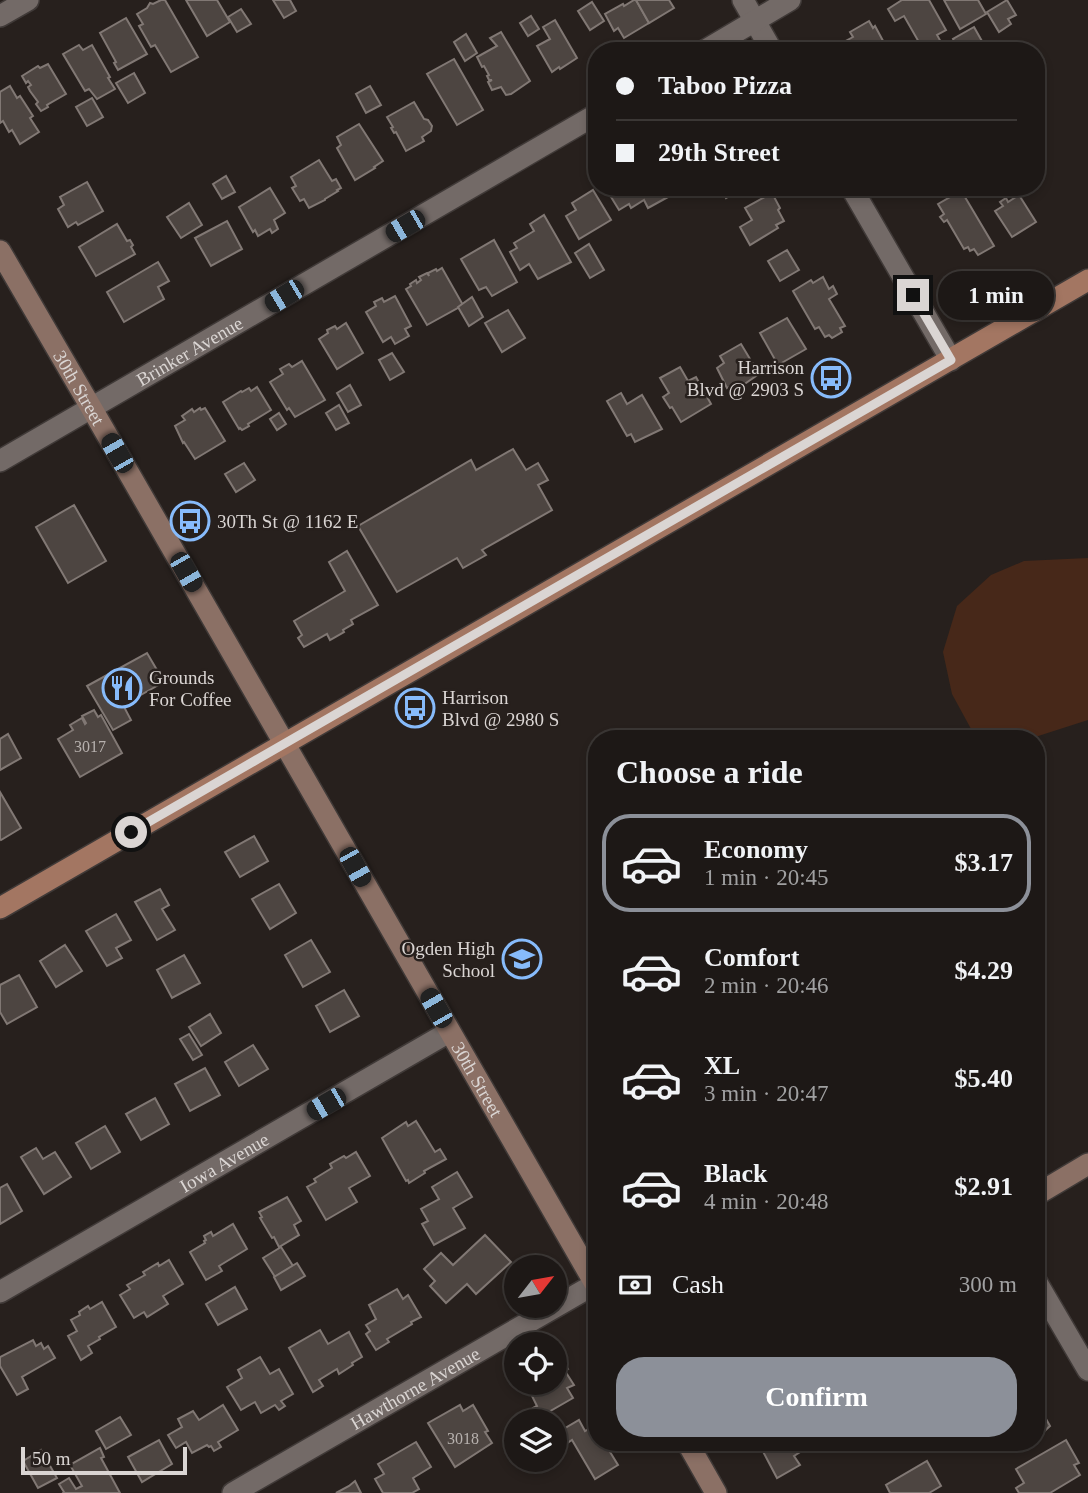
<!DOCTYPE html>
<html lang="en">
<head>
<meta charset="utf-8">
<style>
  :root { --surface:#1d1816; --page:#25211f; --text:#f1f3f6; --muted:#a0a0a1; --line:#3b3735; --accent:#8c9099 }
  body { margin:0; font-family:"Times New Roman",serif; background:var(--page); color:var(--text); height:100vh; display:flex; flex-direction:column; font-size:26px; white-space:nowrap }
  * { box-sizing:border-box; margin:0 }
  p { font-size:23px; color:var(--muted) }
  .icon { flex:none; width:38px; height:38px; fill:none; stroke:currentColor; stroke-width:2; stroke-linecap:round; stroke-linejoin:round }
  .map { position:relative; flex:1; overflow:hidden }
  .side { position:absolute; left:588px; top:730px; width:457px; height:721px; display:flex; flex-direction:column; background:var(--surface); border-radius:28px; box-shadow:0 4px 10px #0003,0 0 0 2px var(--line) }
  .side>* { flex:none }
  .top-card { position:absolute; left:588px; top:42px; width:457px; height:154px; border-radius:28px; box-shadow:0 4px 10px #0003,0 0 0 2px var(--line); display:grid; align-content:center; height:154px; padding:0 28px; background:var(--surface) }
  .needle { width:46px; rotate:59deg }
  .tools { position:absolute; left:504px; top:1255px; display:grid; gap:14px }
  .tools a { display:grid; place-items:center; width:63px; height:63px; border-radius:50%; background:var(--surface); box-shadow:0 4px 10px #0003,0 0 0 2px var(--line); font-size:35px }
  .scale { position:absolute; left:21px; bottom:18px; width:166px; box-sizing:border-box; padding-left:7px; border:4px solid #dad5d3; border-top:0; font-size:19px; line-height:24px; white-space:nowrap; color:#dad5d3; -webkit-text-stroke:5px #27201d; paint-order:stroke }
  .end { position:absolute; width:32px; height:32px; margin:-16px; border:9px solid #dad5d3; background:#111; box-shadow:0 0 0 4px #111 }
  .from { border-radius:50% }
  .bubble { position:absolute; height:49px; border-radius:24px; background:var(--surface); box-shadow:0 4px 10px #0003,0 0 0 2px var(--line); font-size:23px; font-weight:700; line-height:49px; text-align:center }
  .car { position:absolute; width:21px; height:42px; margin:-21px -10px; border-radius:9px; box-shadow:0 0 5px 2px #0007; background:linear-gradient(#222 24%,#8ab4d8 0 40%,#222 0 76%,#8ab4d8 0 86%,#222 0) }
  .top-card b { display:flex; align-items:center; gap:24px; height:66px; font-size:26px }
  .top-card b+b { border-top:2px solid var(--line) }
  .top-card i { width:18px; height:18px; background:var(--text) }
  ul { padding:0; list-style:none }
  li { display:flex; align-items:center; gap:21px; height:98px; margin:0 14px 10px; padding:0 14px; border:4px solid transparent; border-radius:28px }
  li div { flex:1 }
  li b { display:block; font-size:26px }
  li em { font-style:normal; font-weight:700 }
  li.on { border-color:var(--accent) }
  li>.icon { width:63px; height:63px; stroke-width:1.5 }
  h2 { padding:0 28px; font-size:32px; line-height:84px }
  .pay { display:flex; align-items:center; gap:18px; height:77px; padding:0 28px; font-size:26px }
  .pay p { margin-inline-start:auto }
  .button { display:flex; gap:14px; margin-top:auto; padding:14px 28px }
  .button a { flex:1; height:80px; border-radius:28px; background:var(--accent); color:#fff; font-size:28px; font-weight:700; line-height:80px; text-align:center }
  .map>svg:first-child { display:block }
  .green { fill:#472819 }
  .building { fill:#4d4541; stroke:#817874; stroke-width:2 }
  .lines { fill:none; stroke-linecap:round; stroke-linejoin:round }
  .street-casing { stroke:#403a38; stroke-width:24 }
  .secondary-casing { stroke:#403a38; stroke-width:24 }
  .primary-casing { stroke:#403a38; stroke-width:24 }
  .street { stroke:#736a67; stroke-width:21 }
  .secondary { stroke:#8b7065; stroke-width:21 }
  .primary { stroke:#a37662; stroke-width:21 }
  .route { stroke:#dad5d3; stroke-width:9 }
  .labels { text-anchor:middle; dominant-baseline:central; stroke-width:5; stroke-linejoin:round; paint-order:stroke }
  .number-label { font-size:16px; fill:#b7b1ae }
  .street-label { font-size:19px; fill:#dad5d3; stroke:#27201d }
  .poi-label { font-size:19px; fill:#dad5d3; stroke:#27201d; text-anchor:start }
</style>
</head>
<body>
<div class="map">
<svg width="1088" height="1493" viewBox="0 0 1088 1493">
  <rect width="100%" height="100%" fill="#27201d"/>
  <path class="green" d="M 1088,558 L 1088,720 L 1032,738 L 976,738 L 952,694 L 943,652 L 957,606 L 991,575 L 1024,561 Z"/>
  <g class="building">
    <path d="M 161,0 L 165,0 L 198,57 L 171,72 L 155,45 L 151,47 L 139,26 L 143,24 L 137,14 L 147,8 L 150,3 L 153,4 Z"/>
    <path d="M 186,0 L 217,0 L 230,22 L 207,36 Z"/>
    <path d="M 273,0 L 290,0 L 296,11 L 284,18 Z"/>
    <path d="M 634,0 L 636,0 L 649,23 L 624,38 L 618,28 L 614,31 L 605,14 L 623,4 L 624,6 Z"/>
    <path d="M 636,0 L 669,0 L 674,8 L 649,23 Z"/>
    <path d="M 902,0 L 929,0 L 946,30 L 937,35 L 941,42 L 924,51 L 904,16 L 895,21 L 888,9 Z"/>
    <path d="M 944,0 L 978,0 L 986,14 L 960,29 Z"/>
    <path d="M 1007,0 L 1016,15 L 1008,19 L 1011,24 L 999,32 L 987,12 Z"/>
    <path d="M 592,2 L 604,21 L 590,30 L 578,11 Z"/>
    <path d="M 241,9 L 251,24 L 237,32 L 228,17 Z"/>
    <path d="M 531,16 L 539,29 L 528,36 L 520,23 Z"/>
    <path d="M 126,18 L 147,54 L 118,70 L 114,63 L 116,62 L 100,33 Z"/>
    <path d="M 555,20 L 577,58 L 560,69 L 559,67 L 552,72 L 537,46 L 550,39 L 543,27 Z"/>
    <path d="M 869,21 L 873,28 L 875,26 L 888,50 L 849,51 L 844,42 L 853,37 L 850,32 Z"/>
    <path d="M 974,27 L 983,43 L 970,51 L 959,51 L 953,39 Z"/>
    <path d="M 501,32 L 530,81 L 511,94 L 506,95 L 501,87 L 492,90 L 488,82 L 492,80 L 489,80 L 487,76 L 489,75 L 484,66 L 482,67 L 477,57 L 497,46 L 490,38 Z"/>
    <path d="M 466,34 L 477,53 L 465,61 L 454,42 Z"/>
    <path d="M 79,45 L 83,50 L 92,45 L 110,77 L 108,78 L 115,89 L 97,99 L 89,89 L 85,91 L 63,54 Z"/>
    <path d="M 454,59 L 483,110 L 457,125 L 427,74 Z"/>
    <path d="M 48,64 L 66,94 L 47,105 L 48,107 L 41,111 L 36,104 L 38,102 L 30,91 L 28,87 L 31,85 L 28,81 L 26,83 L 22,76 L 38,66 L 40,68 Z"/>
    <path d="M 134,73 L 145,93 L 128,103 L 116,83 Z"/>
    <path d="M 10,86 L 17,98 L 20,96 L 33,116 L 30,118 L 39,132 L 20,144 L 12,130 L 9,132 L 3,121 L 0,123 L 0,92 Z"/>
    <path d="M 370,86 L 381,105 L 366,113 L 356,94 Z"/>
    <path d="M 92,98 L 103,117 L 87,126 L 76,107 Z"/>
    <path d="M 414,102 L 424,119 L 428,120 L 432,126 L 431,131 L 422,137 L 424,141 L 406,151 L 396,132 L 394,133 L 391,128 L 393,127 L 387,117 Z"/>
    <path d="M 359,124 L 383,161 L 374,167 L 375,168 L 355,180 L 337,148 L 341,145 L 337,137 Z"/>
    <path d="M 319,160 L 332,181 L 336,179 L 341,188 L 337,190 L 338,191 L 325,199 L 325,200 L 309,208 L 304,199 L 300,201 L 292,188 L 296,186 L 291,177 Z"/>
    <path d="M 226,176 L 235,192 L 222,199 L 213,184 Z"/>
    <path d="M 87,182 L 103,211 L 78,225 L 76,222 L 68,227 L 58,209 L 64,205 L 60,197 Z"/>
    <path d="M 616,187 L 662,187 L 668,197 L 648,208 L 644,200 L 631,208 L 629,204 L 619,210 L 608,192 Z"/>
    <path d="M 720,187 L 744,187 L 726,198 Z"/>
    <path d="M 959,187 L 994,246 L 978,255 L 974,249 L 970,251 L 968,247 L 964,249 L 947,220 L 944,222 L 940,217 L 944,214 L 938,204 L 950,197 L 948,193 Z"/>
    <path d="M 270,188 L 285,213 L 274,220 L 278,229 L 272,233 L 270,229 L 258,236 L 255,230 L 253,232 L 239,207 Z"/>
    <path d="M 593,190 L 611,220 L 579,239 L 566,216 L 576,210 L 572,203 Z"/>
    <path d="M 772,193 L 780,208 L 778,210 L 784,221 L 776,225 L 778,228 L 750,245 L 740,227 L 752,220 L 745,208 Z"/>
    <path d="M 1019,195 L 1036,222 L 1012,237 L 995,211 L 1003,206 L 1000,202 L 1006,198 L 1008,202 Z"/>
    <path d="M 189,203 L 202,225 L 181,238 L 167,217 Z"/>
    <path d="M 544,215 L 571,262 L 538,279 L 529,264 L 520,270 L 510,252 L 517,248 L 514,243 L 534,231 L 530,224 Z"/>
    <path d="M 227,221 L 242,249 L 211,266 L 195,238 Z"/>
    <path d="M 117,224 L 127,241 L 130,240 L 133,245 L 131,247 L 135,254 L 96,276 L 79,247 Z"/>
    <path d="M 494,240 L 517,282 L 492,296 L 486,287 L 479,290 L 461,259 Z"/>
    <path d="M 589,244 L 604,270 L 590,278 L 575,253 Z"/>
    <path d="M 787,250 L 799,270 L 780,281 L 768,261 Z"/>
    <path d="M 158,262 L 169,281 L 158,287 L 164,299 L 124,322 L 107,292 Z"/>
    <path d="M 442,268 L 463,305 L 427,325 L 406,289 L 411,286 L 410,284 L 416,280 L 417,283 L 421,280 L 419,277 L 427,273 L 429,276 L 428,273 L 436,269 L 437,271 Z"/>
    <path d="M 823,277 L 829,289 L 833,286 L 837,294 L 829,299 L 845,326 L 840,328 L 842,332 L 832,338 L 829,335 L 825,337 L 819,327 L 815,329 L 793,291 L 811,280 L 813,283 Z"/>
    <path d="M 395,296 L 411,326 L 405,329 L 409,336 L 395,344 L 391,337 L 383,342 L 366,312 L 376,306 L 374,302 L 382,298 L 384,302 Z"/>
    <path d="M 472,297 L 483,317 L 469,326 L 458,307 Z"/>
    <path d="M 508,310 L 525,338 L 502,352 L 485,323 Z"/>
    <path d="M 787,318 L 806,349 L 778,365 L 760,333 Z"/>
    <path d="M 346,323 L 363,353 L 337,369 L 319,339 L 328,333 L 327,330 L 335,326 L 337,329 Z"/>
    <path d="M 741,344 L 759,374 L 743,385 L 742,383 L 738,386 L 736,383 L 727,388 L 717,368 L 724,363 L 720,356 Z"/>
    <path d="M 392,353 L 404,372 L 390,380 L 379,360 Z"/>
    <path d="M 302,361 L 325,400 L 295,417 L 289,408 L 287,410 L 270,382 L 283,374 L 280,369 L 289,364 L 292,367 Z"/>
    <path d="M 680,367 L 688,381 L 696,377 L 711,404 L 681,422 L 672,407 L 670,408 L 663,397 L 669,393 L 660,378 Z"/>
    <path d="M 350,385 L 361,405 L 348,412 L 337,393 Z"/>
    <path d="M 257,387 L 271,410 L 248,424 L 249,426 L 242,430 L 240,428 L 239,429 L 223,402 L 241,391 L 242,392 L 249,388 L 251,391 Z"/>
    <path d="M 621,393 L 627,404 L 642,395 L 662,429 L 635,442 L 631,434 L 627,436 L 607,401 Z"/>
    <path d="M 339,405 L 349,423 L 336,430 L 326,413 Z"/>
    <path d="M 200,408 L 201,410 L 205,408 L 225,441 L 195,459 L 184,442 L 183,443 L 175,426 L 185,420 L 182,416 L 192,409 L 194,412 Z"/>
    <path d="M 279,413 L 286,424 L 277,430 L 270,419 Z"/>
    <path d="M 513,449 L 526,470 L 538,463 L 548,480 L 538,485 L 552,510 L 482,550 L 486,555 L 463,568 L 457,558 L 397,592 L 358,526 L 471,460 L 476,470 Z"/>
    <path d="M 244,463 L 255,480 L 236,492 L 225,474 Z"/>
    <path d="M 74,505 L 106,561 L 68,583 L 36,527 Z"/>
    <path d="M 347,551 L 378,605 L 351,620 L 353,624 L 343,630 L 344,632 L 330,640 L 327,634 L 304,647 L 298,638 L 302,635 L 294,621 L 345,591 L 329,562 Z"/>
    <path d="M 147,653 L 164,682 L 123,705 L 131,720 L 113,730 L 87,686 Z"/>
    <path d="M 94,710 L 98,717 L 101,715 L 122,753 L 80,777 L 58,739 L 73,730 L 70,725 L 82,718 L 85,724 L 86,723 L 82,716 Z"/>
    <path d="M 8,734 L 21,758 L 0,770 L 0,739 Z"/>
    <path d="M 0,792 L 21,828 L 1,840 L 0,839 Z"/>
    <path d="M 254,836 L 268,861 L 240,877 L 225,852 Z"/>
    <path d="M 279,884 L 296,913 L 270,929 L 252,899 Z"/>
    <path d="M 160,889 L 169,905 L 162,909 L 175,930 L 157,940 L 135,902 Z"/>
    <path d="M 116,914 L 131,940 L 116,948 L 122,958 L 107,966 L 86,931 Z"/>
    <path d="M 311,940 L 330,972 L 303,987 L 285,955 Z"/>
    <path d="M 65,945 L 82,971 L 56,987 L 40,961 Z"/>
    <path d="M 184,955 L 200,983 L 172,998 L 157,970 Z"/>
    <path d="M 19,975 L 37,1007 L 7,1024 L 0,1012 L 0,985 Z"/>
    <path d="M 344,990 L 359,1016 L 330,1032 L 316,1006 Z"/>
    <path d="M 210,1014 L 221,1033 L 201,1046 L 189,1027 Z"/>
    <path d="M 189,1034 L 202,1055 L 193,1060 L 180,1039 Z"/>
    <path d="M 253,1045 L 268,1069 L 239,1086 L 225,1062 Z"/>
    <path d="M 205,1068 L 220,1095 L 190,1111 L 175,1084 Z"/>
    <path d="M 155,1098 L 169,1124 L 141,1140 L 126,1114 Z"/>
    <path d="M 416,1121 L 435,1152 L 440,1149 L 446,1159 L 424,1171 L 425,1173 L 409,1183 L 408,1180 L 406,1181 L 382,1138 L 406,1122 L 408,1126 Z"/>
    <path d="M 105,1126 L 120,1152 L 91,1169 L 76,1143 Z"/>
    <path d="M 36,1148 L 43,1159 L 55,1152 L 71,1177 L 44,1194 L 21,1157 Z"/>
    <path d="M 356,1152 L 370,1176 L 349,1188 L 357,1202 L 326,1220 L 307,1187 L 316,1182 L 314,1179 L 332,1168 L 330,1164 L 344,1156 L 346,1158 Z"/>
    <path d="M 457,1172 L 472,1197 L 453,1208 L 465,1228 L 434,1245 L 422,1224 L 428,1221 L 421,1209 L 439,1199 L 432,1187 Z"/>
    <path d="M 7,1184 L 22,1211 L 0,1224 L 0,1188 Z"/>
    <path d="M 287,1197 L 301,1221 L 294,1225 L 299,1235 L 279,1247 L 274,1237 L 272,1238 L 260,1218 L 262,1217 L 259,1212 Z"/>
    <path d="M 233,1224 L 247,1249 L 219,1266 L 222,1271 L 206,1280 L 190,1252 L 205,1243 L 204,1241 L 206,1240 L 204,1236 L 211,1232 L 213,1236 Z"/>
    <path d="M 485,1235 L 511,1262 L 476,1294 L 467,1284 L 446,1303 L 430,1286 L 435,1281 L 424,1269 L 441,1253 L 453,1265 Z"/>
    <path d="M 281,1247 L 293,1266 L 275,1277 L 263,1258 Z"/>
    <path d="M 169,1260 L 183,1284 L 163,1296 L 168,1304 L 147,1317 L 144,1312 L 134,1318 L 120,1295 L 130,1289 L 127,1285 L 145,1275 L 143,1272 L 158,1263 L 159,1266 Z"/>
    <path d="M 297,1263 L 305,1276 L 281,1290 L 274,1277 Z"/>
    <path d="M 235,1287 L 247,1309 L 218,1325 L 206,1304 Z"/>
    <path d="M 397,1289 L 403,1299 L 408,1295 L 421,1317 L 411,1322 L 412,1324 L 387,1339 L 389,1342 L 376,1350 L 366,1334 L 370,1331 L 366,1325 L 376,1319 L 369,1305 Z"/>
    <path d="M 102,1302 L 116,1327 L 99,1337 L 100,1339 L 88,1346 L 92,1353 L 81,1360 L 68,1336 L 77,1331 L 71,1320 L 80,1315 L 79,1312 L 88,1306 L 90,1309 Z"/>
    <path d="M 320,1330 L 328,1344 L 349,1332 L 362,1357 L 352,1363 L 353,1365 L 339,1374 L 337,1369 L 319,1380 L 323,1386 L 313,1392 L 289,1348 Z"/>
    <path d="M 33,1340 L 36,1346 L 41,1343 L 44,1349 L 48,1346 L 55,1358 L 22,1377 L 28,1389 L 17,1395 L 0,1366 L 0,1357 Z"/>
    <path d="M 555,1349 L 568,1369 L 565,1371 L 574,1385 L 567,1388 L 573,1398 L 538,1418 L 533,1408 L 537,1406 L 531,1394 L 542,1388 L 538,1382 L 555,1382 Z"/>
    <path d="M 260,1357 L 270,1374 L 279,1369 L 293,1394 L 281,1401 L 285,1406 L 279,1410 L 275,1405 L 261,1413 L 255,1402 L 241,1410 L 227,1387 L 242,1378 L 238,1370 Z"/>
    <path d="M 1036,1401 L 1050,1426 L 1040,1435 L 1038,1433 L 1036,1434 Z"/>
    <path d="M 223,1405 L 238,1430 L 218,1442 L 221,1447 L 214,1451 L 211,1446 L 209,1447 L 207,1445 L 192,1453 L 186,1442 L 176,1448 L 168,1435 L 182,1427 L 178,1419 L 193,1411 L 199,1420 Z"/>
    <path d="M 460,1405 L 463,1411 L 473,1405 L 488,1431 L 485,1432 L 492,1443 L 455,1467 L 428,1423 Z"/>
    <path d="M 120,1417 L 131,1435 L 106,1449 L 96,1431 Z"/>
    <path d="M 579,1420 L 585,1431 L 597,1424 L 597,1442 L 613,1442 L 614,1443 L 607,1447 L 618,1465 L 595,1479 L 572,1440 L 561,1447 L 555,1436 L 555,1434 Z"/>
    <path d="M 159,1440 L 172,1464 L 142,1482 L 128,1457 Z"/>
    <path d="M 1066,1440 L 1079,1463 L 1074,1465 L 1080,1475 L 1050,1493 L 1019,1493 L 1016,1488 L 1024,1483 L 1016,1469 Z"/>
    <path d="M 416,1442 L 431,1467 L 413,1478 L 419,1489 L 412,1493 L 383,1493 L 375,1479 L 384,1474 L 378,1464 Z"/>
    <path d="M 758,1442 L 816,1442 L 794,1456 L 800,1465 L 777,1478 Z"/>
    <path d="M 100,1448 L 104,1457 L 101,1458 L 120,1493 L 63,1493 L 64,1492 L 59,1484 L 69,1478 L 76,1489 L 82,1486 L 70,1465 Z"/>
    <path d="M 41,1450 L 57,1478 L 38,1488 L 23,1461 Z"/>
    <path d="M 927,1461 L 941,1486 L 929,1493 L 890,1493 L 886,1485 Z"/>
    <path d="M 355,1481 L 361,1493 L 336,1493 L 349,1486 Z"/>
  </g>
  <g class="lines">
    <defs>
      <g id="street">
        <path d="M 743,0 L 772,51"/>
        <path d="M 0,16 L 28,0"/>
        <path d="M 704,51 L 790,0"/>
        <path d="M 851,187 L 951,360"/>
        <path id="s1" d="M 0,461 L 597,114"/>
        <path d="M 1036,1281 L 1088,1370"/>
        <path id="s2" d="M 0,1292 L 449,1032"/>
        <path id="s3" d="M 233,1493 L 595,1284"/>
      </g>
      <g id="secondary">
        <path id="s4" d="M 0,251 L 92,409 L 597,1287"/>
        <path d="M 1036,1195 L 1088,1164"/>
        <path d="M 687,1442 L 716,1493"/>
      </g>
      <path id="primary" d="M 0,908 L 1088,280"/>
    </defs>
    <use href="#street" class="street-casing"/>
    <use href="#secondary" class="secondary-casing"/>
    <use href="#primary" class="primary-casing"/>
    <use href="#street" class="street"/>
    <use href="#secondary" class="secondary"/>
    <use href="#primary" class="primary"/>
  </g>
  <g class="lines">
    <path class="route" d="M 131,832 L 951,360 L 913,295"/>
  </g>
  <defs>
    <symbol id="bus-ring" viewBox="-11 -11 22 22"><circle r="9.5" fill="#27201d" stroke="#87bbfb" stroke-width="1.5"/><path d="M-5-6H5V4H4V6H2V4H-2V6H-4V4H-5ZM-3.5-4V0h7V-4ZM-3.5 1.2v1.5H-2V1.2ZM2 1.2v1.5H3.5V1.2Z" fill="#87bbfb"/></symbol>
    <symbol id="restaurant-ring" viewBox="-11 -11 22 22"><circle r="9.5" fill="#27201d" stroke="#87bbfb" stroke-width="1.5"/><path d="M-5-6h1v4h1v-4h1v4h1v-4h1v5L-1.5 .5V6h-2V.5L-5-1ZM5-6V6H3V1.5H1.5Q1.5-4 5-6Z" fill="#87bbfb"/></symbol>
    <symbol id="school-ring" viewBox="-11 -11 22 22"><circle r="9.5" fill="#27201d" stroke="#87bbfb" stroke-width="1.5"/><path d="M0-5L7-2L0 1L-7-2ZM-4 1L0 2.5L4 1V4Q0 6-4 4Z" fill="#87bbfb"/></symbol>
  </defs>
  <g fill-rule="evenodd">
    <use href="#bus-ring" x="809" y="356" width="44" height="44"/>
    <use href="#bus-ring" x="168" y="499" width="44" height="44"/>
    <use href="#restaurant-ring" x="100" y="666" width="44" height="44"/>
    <use href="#bus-ring" x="393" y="686" width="44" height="44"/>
    <use href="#school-ring" x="500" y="937" width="44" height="44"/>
  </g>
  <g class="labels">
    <g class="number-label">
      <text x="90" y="746">3017</text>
      <text x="463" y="1438">3018</text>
    </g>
    <g class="street-label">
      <text stroke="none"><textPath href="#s1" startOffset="219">Brinker Avenue</textPath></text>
      <text stroke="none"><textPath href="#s4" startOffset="158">30th Street</textPath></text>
      <text stroke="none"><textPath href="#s4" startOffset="956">30th Street</textPath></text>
      <text stroke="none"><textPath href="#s2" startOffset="259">Iowa Avenue</textPath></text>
      <text stroke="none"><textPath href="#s3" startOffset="210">Hawthorne Avenue</textPath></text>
    </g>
    <g class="poi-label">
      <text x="804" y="367" text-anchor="end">Harrison<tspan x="804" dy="22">Blvd @ 2903 S</tspan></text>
      <text x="217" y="521">30Th St @ 1162 E</text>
      <text x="149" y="677">Grounds<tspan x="149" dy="22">For Coffee</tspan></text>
      <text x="442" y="697">Harrison<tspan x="442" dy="22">Blvd @ 2980 S</tspan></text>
      <text x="495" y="948" text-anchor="end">Ogden High<tspan x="495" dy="22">School</tspan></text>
    </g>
  </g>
</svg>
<div class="tools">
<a><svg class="needle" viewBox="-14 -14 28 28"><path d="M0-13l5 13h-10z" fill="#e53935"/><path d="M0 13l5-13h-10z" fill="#a0a0a1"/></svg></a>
<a><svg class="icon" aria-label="locate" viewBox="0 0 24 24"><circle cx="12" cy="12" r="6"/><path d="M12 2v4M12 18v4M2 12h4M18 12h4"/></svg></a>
<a><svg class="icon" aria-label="layers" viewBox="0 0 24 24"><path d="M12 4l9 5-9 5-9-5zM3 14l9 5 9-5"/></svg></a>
</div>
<div class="scale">50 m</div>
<i class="end from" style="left:131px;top:832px"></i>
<i class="end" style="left:913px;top:295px"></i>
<div class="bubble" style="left:938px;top:271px;width:116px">1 min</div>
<i class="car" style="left:405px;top:226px;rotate:240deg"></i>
<i class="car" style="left:284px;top:296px;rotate:239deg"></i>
<i class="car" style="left:117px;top:453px;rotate:330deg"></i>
<i class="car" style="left:186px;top:572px;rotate:150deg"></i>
<i class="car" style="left:355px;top:867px;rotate:151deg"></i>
<i class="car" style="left:436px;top:1008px;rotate:330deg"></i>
<i class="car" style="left:326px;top:1104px;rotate:240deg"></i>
<div class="top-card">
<b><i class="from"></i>Taboo Pizza</b>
<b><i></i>29th Street</b>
</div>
<section class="side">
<h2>Choose a ride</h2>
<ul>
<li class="on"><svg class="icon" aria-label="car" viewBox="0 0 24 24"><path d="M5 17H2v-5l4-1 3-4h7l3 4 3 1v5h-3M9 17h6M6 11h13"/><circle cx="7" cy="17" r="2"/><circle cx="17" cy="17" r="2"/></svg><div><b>Economy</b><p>1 min · 20:45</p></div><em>$3.17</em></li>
<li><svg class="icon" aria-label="car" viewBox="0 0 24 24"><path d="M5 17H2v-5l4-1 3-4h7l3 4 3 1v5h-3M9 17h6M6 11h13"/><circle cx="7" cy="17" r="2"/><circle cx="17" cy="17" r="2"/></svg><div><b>Comfort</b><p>2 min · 20:46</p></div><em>$4.29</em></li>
<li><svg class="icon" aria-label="car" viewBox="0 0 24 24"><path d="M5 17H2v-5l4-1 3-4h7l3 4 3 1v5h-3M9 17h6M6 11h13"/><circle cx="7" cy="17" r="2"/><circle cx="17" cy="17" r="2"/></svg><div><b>XL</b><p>3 min · 20:47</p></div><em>$5.40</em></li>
<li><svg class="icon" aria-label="car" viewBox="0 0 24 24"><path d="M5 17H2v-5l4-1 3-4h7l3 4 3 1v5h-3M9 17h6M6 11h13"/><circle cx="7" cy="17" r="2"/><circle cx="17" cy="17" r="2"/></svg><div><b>Black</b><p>4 min · 20:48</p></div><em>$2.91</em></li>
</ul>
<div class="pay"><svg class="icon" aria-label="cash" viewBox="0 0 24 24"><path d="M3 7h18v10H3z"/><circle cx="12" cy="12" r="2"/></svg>Cash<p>300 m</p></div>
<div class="button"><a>Confirm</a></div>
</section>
</div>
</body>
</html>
